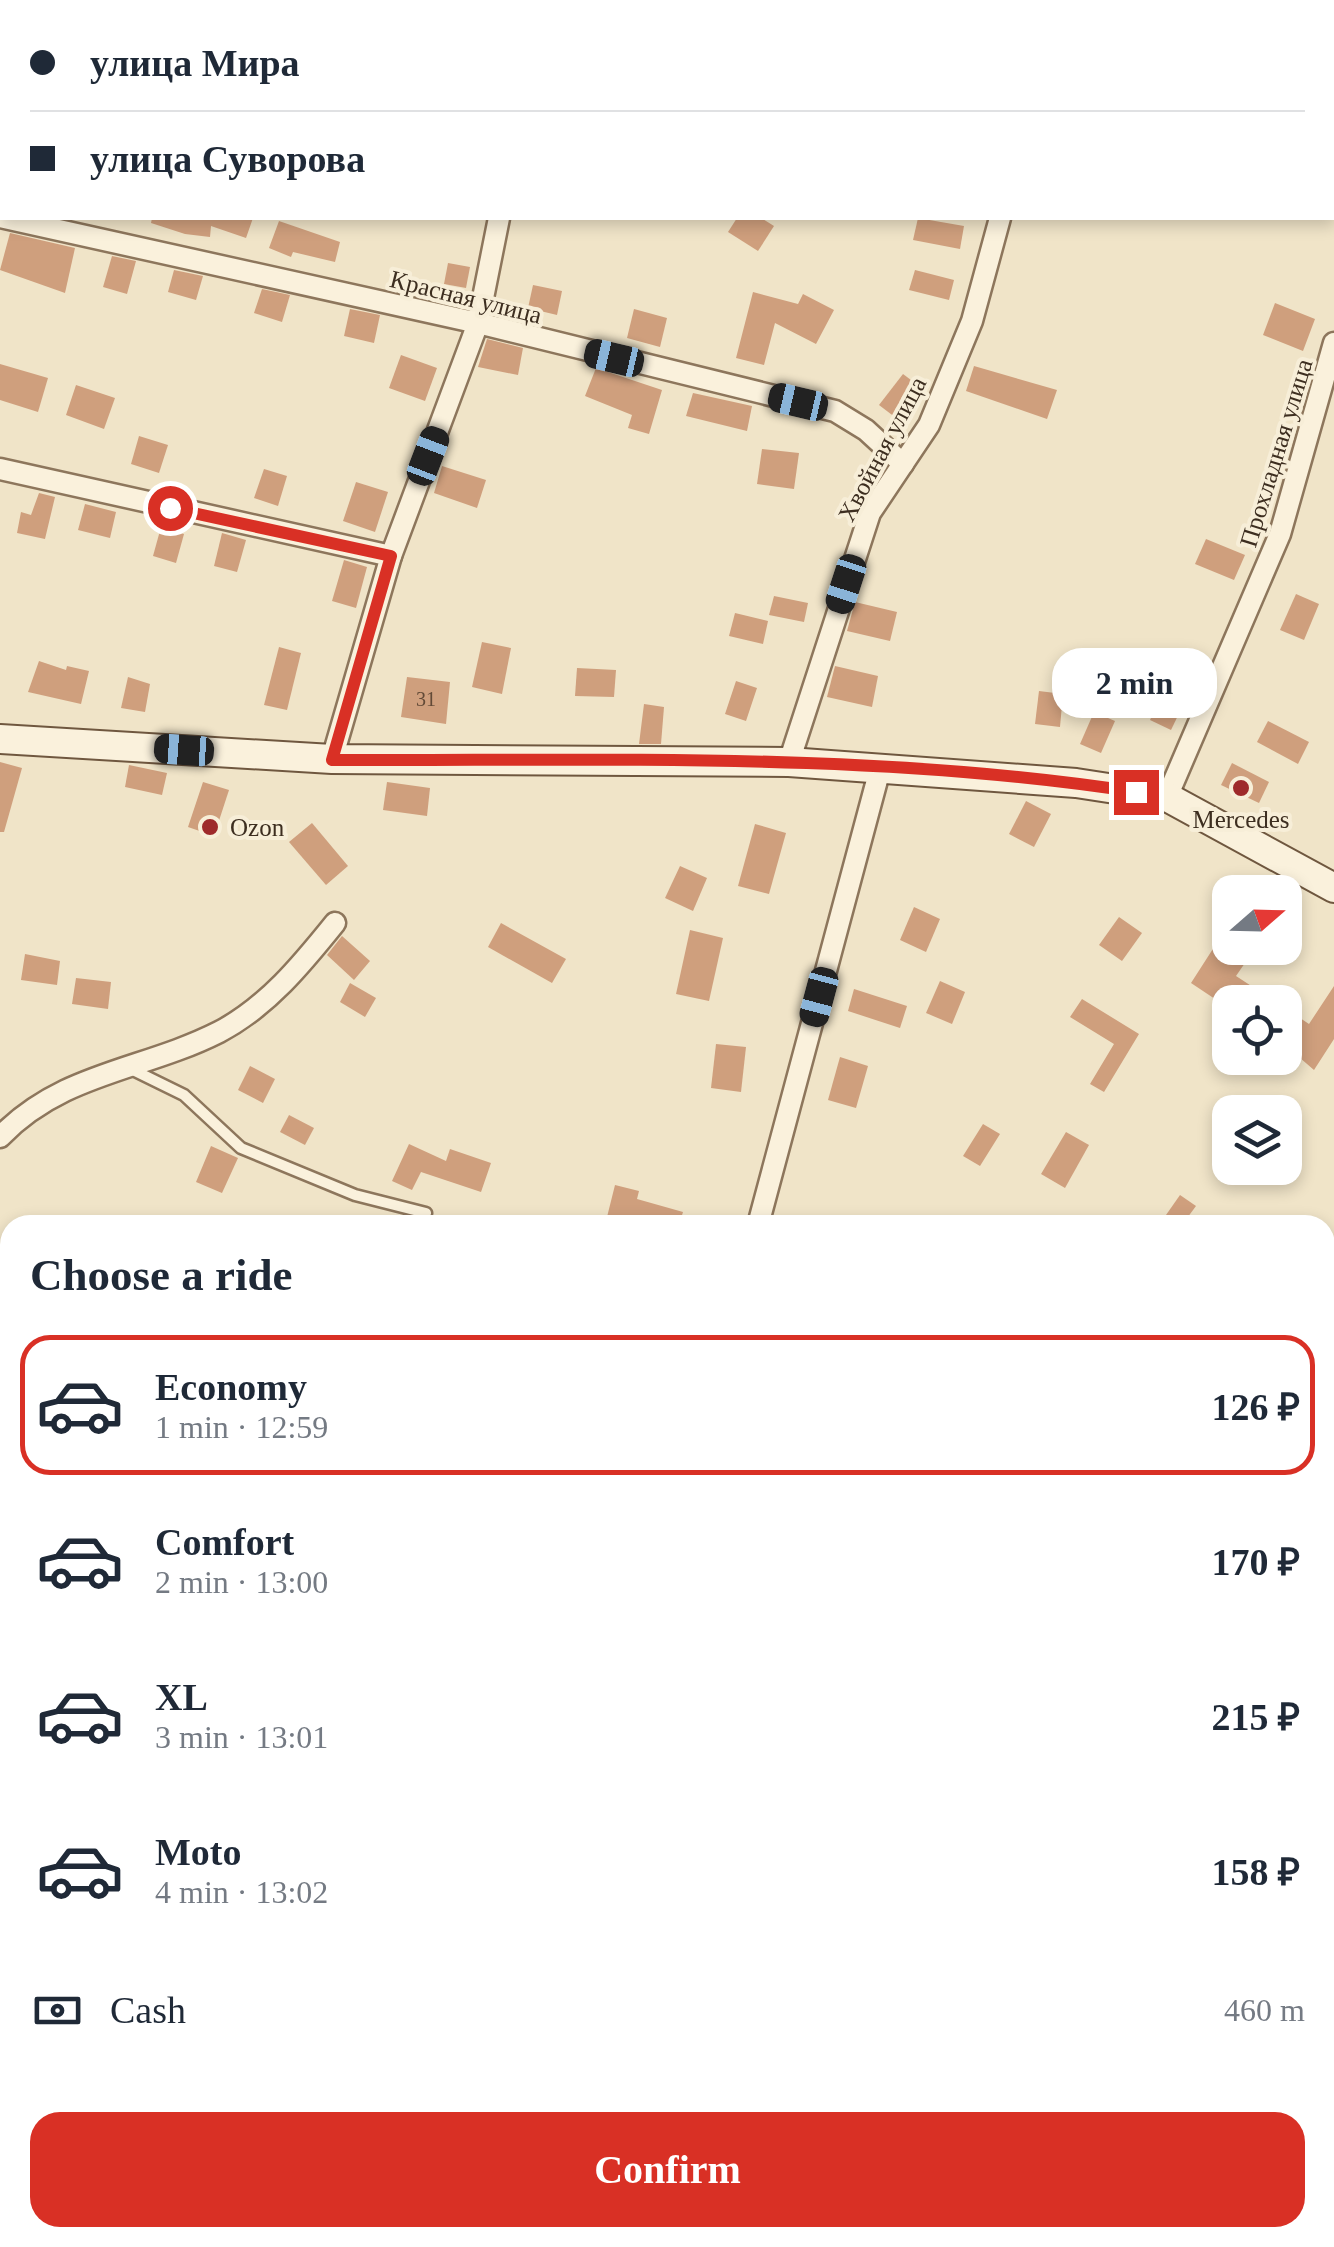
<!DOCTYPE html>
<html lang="en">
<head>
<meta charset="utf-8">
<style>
  :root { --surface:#fff; --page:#f2f2f3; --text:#1f2937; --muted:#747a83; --line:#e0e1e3; --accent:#d93025 }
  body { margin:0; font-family:"Times New Roman",serif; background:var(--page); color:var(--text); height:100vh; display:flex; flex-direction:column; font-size:38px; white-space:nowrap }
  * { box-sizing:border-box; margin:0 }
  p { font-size:32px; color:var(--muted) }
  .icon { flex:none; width:55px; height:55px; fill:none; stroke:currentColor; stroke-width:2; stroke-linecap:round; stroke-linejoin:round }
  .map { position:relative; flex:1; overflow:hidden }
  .sheet { position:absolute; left:0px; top:1215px; width:1335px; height:1032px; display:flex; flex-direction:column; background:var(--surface); border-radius:30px 30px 0 0; box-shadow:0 5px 15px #0003 }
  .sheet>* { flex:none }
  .banner { position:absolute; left:0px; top:0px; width:1335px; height:220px; box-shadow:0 5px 15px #0003; display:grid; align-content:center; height:220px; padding:0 30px; background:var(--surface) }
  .needle { width:65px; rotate:70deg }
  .tools { position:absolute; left:1212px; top:875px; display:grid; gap:20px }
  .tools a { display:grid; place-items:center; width:90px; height:90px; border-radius:20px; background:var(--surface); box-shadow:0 5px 15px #0003; font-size:50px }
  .end { position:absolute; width:45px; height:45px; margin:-22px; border:12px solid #d93025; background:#fff; box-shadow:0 0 0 5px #fff }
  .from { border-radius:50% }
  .bubble { position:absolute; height:70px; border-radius:30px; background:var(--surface); box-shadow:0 5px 15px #0003; font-size:32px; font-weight:800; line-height:70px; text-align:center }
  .car { position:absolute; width:30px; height:60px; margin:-30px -15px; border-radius:12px; box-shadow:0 0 8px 2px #0007; background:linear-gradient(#222 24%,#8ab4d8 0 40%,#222 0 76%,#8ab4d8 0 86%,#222 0) }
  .banner b { display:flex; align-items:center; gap:35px; height:95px; font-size:38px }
  .banner b+b { border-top:2px solid var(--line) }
  .banner i { width:25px; height:25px; background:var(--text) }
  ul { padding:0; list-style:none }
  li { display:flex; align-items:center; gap:30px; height:140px; margin:0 20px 15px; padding:0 10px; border:5px solid transparent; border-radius:30px }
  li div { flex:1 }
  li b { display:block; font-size:38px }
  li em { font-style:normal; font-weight:800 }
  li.active { border-color:var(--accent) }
  li>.icon { width:90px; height:90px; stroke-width:1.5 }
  h2 { padding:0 30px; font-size:45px; line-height:120px }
  .pay { display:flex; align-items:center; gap:25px; height:110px; padding:0 30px; font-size:38px }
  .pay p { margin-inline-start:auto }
  .action { display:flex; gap:20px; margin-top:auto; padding:20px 30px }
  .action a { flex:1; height:115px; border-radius:30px; background:var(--accent); color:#fff; font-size:40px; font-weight:800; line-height:115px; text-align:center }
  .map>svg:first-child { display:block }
  .building { fill:#cf9f7d }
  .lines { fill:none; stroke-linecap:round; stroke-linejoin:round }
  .service-casing { stroke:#8d765c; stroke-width:15 }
  .minor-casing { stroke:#8d765c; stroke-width:25 }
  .secondary-casing { stroke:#6f573f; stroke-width:32 }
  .service { stroke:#faf1dc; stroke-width:10 }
  .minor { stroke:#faf1dc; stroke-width:20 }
  .secondary { stroke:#faf1dc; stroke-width:28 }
  .route { stroke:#d93025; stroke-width:12 }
  .poi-dot { fill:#9e2a2b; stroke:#f7eed8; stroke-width:4 }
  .labels { text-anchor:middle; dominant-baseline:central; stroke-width:8; stroke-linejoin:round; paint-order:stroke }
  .number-label { font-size:20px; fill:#624a37 }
  .street-label { font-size:25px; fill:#3d2e20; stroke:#f7eed8 }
  .poi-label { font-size:25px; fill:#3d2e20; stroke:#f7eed8 }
</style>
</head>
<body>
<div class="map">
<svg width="1334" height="2247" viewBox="0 0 1334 2247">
  <rect width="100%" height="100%" fill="#f0e4c8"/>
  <g class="building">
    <path d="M 152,218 L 253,218 L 246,238 L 211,226 L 210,237 L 185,234 L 151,223 Z"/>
    <path d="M 737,218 L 761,218 L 774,226 L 758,251 L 728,232 Z"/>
    <path d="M 918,218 L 964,226 L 960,249 L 913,240 Z"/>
    <path d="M 279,221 L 340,242 L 335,262 L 293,252 L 291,257 L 269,248 Z"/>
    <path d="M 10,233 L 75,248 L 65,293 L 0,270 Z"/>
    <path d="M 112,256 L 136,261 L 127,294 L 103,287 Z"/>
    <path d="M 448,263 L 470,267 L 466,288 L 444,284 Z"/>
    <path d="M 174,270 L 203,276 L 196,300 L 168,292 Z"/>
    <path d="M 915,270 L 954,280 L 949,300 L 909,290 Z"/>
    <path d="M 533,285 L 562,291 L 557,315 L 528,308 Z"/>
    <path d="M 262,289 L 290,295 L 282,322 L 254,313 Z"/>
    <path d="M 753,292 L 798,304 L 803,294 L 834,310 L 816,344 L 775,323 L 764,365 L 736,358 Z"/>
    <path d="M 1275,303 L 1315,319 L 1303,351 L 1263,335 Z"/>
    <path d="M 350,309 L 380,315 L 374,343 L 344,336 Z"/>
    <path d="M 634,309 L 667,318 L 660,347 L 627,338 Z"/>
    <path d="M 487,339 L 523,348 L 518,375 L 478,367 Z"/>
    <path d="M 401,355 L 437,368 L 425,401 L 389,388 Z"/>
    <path d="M 0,364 L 48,378 L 38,412 L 0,400 Z"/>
    <path d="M 974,366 L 1057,390 L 1047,419 L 966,391 Z"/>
    <path d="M 596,368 L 662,390 L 649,434 L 628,428 L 632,415 L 585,396 Z"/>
    <path d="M 903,374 L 927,392 L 904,424 L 879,405 Z"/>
    <path d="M 76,385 L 115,398 L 104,429 L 66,415 Z"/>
    <path d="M 693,393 L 752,406 L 747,431 L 686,416 Z"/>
    <path d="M 139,436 L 168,445 L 159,473 L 131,464 Z"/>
    <path d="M 762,449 L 799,453 L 794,489 L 757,484 Z"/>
    <path d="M 442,466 L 486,480 L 477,508 L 434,493 Z"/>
    <path d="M 264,469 L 287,476 L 278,506 L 254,498 Z"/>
    <path d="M 356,482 L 388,492 L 375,532 L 343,521 Z"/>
    <path d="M 39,493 L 55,497 L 45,539 L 17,533 L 21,512 L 31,515 Z"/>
    <path d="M 85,504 L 116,512 L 110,538 L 78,530 Z"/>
    <path d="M 161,527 L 184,534 L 176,563 L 153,556 Z"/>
    <path d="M 222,533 L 246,540 L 237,572 L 214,566 Z"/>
    <path d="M 1206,539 L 1245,555 L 1234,580 L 1195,564 Z"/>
    <path d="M 344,560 L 367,567 L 356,608 L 332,601 Z"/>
    <path d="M 1296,594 L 1319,604 L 1304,640 L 1280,630 Z"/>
    <path d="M 774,596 L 808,603 L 804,622 L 769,615 Z"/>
    <path d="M 855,602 L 897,612 L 890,641 L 847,631 Z"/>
    <path d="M 735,613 L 768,621 L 763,644 L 729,636 Z"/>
    <path d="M 482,642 L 511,648 L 502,694 L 472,687 Z"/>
    <path d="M 279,647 L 301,653 L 287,710 L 264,705 Z"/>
    <path d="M 39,661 L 66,670 L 67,666 L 89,671 L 81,704 L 28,692 Z"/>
    <path d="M 835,666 L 878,676 L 872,707 L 827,697 Z"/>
    <path d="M 577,668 L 616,670 L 614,697 L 575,696 Z"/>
    <path d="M 128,677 L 150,684 L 145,712 L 121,708 Z"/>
    <path d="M 407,677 L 450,682 L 446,724 L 401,717 Z"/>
    <path d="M 736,681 L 757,688 L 746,721 L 725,714 Z"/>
    <path d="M 1166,685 L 1188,695 L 1171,730 L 1150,720 Z"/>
    <path d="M 1039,691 L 1063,694 L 1060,727 L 1035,724 Z"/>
    <path d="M 644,704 L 664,707 L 661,744 L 639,744 Z"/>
    <path d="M 1094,712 L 1115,721 L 1101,753 L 1080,744 Z"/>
    <path d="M 1268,721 L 1309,742 L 1298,764 L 1257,742 Z"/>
    <path d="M 0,762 L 22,768 L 4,832 L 0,832 Z"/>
    <path d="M 1232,763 L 1269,782 L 1259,803 L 1221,785 Z"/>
    <path d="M 129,765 L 167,773 L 162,795 L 125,787 Z"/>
    <path d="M 203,782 L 229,790 L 214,836 L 188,827 Z"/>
    <path d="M 387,782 L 430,788 L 427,816 L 383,810 Z"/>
    <path d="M 1026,801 L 1051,814 L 1034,847 L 1009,834 Z"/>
    <path d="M 312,823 L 348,866 L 326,885 L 289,842 Z"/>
    <path d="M 755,824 L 786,833 L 769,894 L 738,886 Z"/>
    <path d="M 680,866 L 707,878 L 693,911 L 665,898 Z"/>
    <path d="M 914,907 L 940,919 L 926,952 L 900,940 Z"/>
    <path d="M 1119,917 L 1142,933 L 1122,961 L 1099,945 Z"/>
    <path d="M 501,923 L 566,959 L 552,983 L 488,947 Z"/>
    <path d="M 690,930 L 723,938 L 709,1001 L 676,994 Z"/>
    <path d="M 342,936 L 370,961 L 354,980 L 327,955 Z"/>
    <path d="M 1218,941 L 1247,960 L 1236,976 L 1276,1002 L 1230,1002 L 1230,1009 L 1191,983 Z"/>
    <path d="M 25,954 L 60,961 L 57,985 L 21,980 Z"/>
    <path d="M 76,978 L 111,982 L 108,1009 L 72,1004 Z"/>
    <path d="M 940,981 L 965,992 L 952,1024 L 926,1013 Z"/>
    <path d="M 350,983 L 376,998 L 365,1017 L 340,1002 Z"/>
    <path d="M 1334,986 L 1334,1039 L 1314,1070 L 1285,1045 L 1285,1008 L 1309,1024 Z"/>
    <path d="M 854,989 L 907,1006 L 900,1028 L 848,1011 Z"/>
    <path d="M 1082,999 L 1139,1034 L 1104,1092 L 1090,1084 L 1114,1044 L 1070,1017 Z"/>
    <path d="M 716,1044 L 746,1047 L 741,1092 L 711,1088 Z"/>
    <path d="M 840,1057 L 868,1066 L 856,1108 L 828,1100 Z"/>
    <path d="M 250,1066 L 275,1079 L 263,1103 L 238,1090 Z"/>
    <path d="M 289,1115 L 314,1128 L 305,1145 L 280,1132 Z"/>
    <path d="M 983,1124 L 1000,1134 L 980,1166 L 963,1156 Z"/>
    <path d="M 1066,1132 L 1089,1145 L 1065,1188 L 1041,1174 Z"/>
    <path d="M 409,1144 L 446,1161 L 450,1149 L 491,1163 L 481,1192 L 421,1172 L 412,1190 L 392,1181 Z"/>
    <path d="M 211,1146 L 238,1158 L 222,1193 L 196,1182 Z"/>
    <path d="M 615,1185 L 639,1191 L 637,1199 L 683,1212 L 679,1225 L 605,1225 Z"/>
    <path d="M 1180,1195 L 1196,1206 L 1182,1225 L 1159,1225 Z"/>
  </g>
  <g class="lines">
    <defs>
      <path id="service" d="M 131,1069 L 184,1095 L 241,1148 L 355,1195 L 426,1213"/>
      <g id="minor">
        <path d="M 130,0 L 140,2"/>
        <path d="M 479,0 L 482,2"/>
        <path d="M 771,2 L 773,0"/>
        <path d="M 1026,2 L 1027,0"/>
        <path d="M 0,217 L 478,323 L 835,411 L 866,430 L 903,464"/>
        <path d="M 0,469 L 391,556"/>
        <path d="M 332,759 L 391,556 L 478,323 L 499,218"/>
        <path d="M 789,762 L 870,513 L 929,425 L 972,321 L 1000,218"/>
        <path d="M 1167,797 L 1280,534 L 1334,343"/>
        <path d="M 0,1137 C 63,1072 142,1071 219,1032 C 267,1007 302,964 335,923"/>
        <path d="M 758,1225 L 880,769"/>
        <path d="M 0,1414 L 10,1422"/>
        <path d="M 1325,1500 L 1334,1483"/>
        <path d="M 0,1626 L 10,1596"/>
        <path d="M 1325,2028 L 1334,2021"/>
        <path d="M 471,2247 L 474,2238"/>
        <path d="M 1059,2247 L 1070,2238"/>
      </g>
      <path id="secondary" d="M 0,739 L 332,759 L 789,762 L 1076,783 L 1167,797 L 1334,888"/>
    </defs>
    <use href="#service" class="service-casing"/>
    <use href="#minor" class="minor-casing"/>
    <use href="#secondary" class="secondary-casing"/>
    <use href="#service" class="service"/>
    <use href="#minor" class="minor"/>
    <use href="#secondary" class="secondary"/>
  </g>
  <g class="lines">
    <path class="route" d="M 170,508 L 391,556 L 332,760 C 599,761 872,751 1136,792"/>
  </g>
  <g class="poi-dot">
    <circle cx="1241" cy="788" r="10"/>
    <circle cx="210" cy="827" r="10"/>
  </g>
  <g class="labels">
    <g class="number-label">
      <text x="426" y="699">31</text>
    </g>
    <g class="street-label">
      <text transform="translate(466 297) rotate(14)">Красная улица</text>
      <text transform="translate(882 449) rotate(-62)">Хвойная улица</text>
      <text transform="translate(1276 453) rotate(-73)">Прохладная улица</text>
    </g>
    <g class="poi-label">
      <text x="1241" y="819">Mercedes</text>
      <text x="230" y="827" text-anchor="start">Ozon</text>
    </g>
  </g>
</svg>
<div class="tools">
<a><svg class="needle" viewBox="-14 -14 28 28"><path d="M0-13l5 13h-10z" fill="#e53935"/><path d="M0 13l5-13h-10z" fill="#747a83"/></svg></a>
<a><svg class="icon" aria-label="locate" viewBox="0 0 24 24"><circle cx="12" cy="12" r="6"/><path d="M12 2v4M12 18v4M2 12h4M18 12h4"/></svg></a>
<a><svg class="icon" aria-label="layers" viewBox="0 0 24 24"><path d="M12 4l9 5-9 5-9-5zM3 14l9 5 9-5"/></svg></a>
</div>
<i class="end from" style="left:170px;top:508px"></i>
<i class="end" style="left:1136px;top:792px"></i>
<div class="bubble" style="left:1052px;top:648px;width:165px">2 min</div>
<i class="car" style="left:614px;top:358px;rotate:283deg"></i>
<i class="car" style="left:798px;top:402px;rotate:283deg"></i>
<i class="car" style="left:428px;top:456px;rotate:21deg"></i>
<i class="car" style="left:846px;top:584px;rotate:198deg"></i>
<i class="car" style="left:184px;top:750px;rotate:274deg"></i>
<i class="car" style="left:819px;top:997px;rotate:195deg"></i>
<div class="banner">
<b><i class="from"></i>улица Мира</b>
<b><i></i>улица Суворова</b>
</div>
<section class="sheet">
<h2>Choose a ride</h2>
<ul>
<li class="active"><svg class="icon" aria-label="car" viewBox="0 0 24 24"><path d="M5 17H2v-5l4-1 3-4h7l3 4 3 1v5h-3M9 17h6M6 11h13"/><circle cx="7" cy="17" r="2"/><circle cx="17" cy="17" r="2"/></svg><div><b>Economy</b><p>1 min · 12:59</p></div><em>126 ₽</em></li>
<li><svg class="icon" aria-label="car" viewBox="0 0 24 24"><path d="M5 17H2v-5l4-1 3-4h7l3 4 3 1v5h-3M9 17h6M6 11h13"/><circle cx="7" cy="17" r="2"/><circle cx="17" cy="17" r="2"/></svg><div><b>Comfort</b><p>2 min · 13:00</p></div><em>170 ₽</em></li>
<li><svg class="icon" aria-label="car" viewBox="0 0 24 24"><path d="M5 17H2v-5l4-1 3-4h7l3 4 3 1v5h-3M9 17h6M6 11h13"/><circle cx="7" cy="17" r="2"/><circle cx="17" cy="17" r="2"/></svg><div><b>XL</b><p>3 min · 13:01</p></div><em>215 ₽</em></li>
<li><svg class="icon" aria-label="car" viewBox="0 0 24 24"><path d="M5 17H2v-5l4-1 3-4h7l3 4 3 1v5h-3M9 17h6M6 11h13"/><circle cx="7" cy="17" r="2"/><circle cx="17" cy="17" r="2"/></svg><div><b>Moto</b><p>4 min · 13:02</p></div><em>158 ₽</em></li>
</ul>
<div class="pay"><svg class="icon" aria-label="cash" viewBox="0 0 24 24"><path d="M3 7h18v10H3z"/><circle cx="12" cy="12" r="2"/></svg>Cash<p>460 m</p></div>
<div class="action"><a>Confirm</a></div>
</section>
</div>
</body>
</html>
